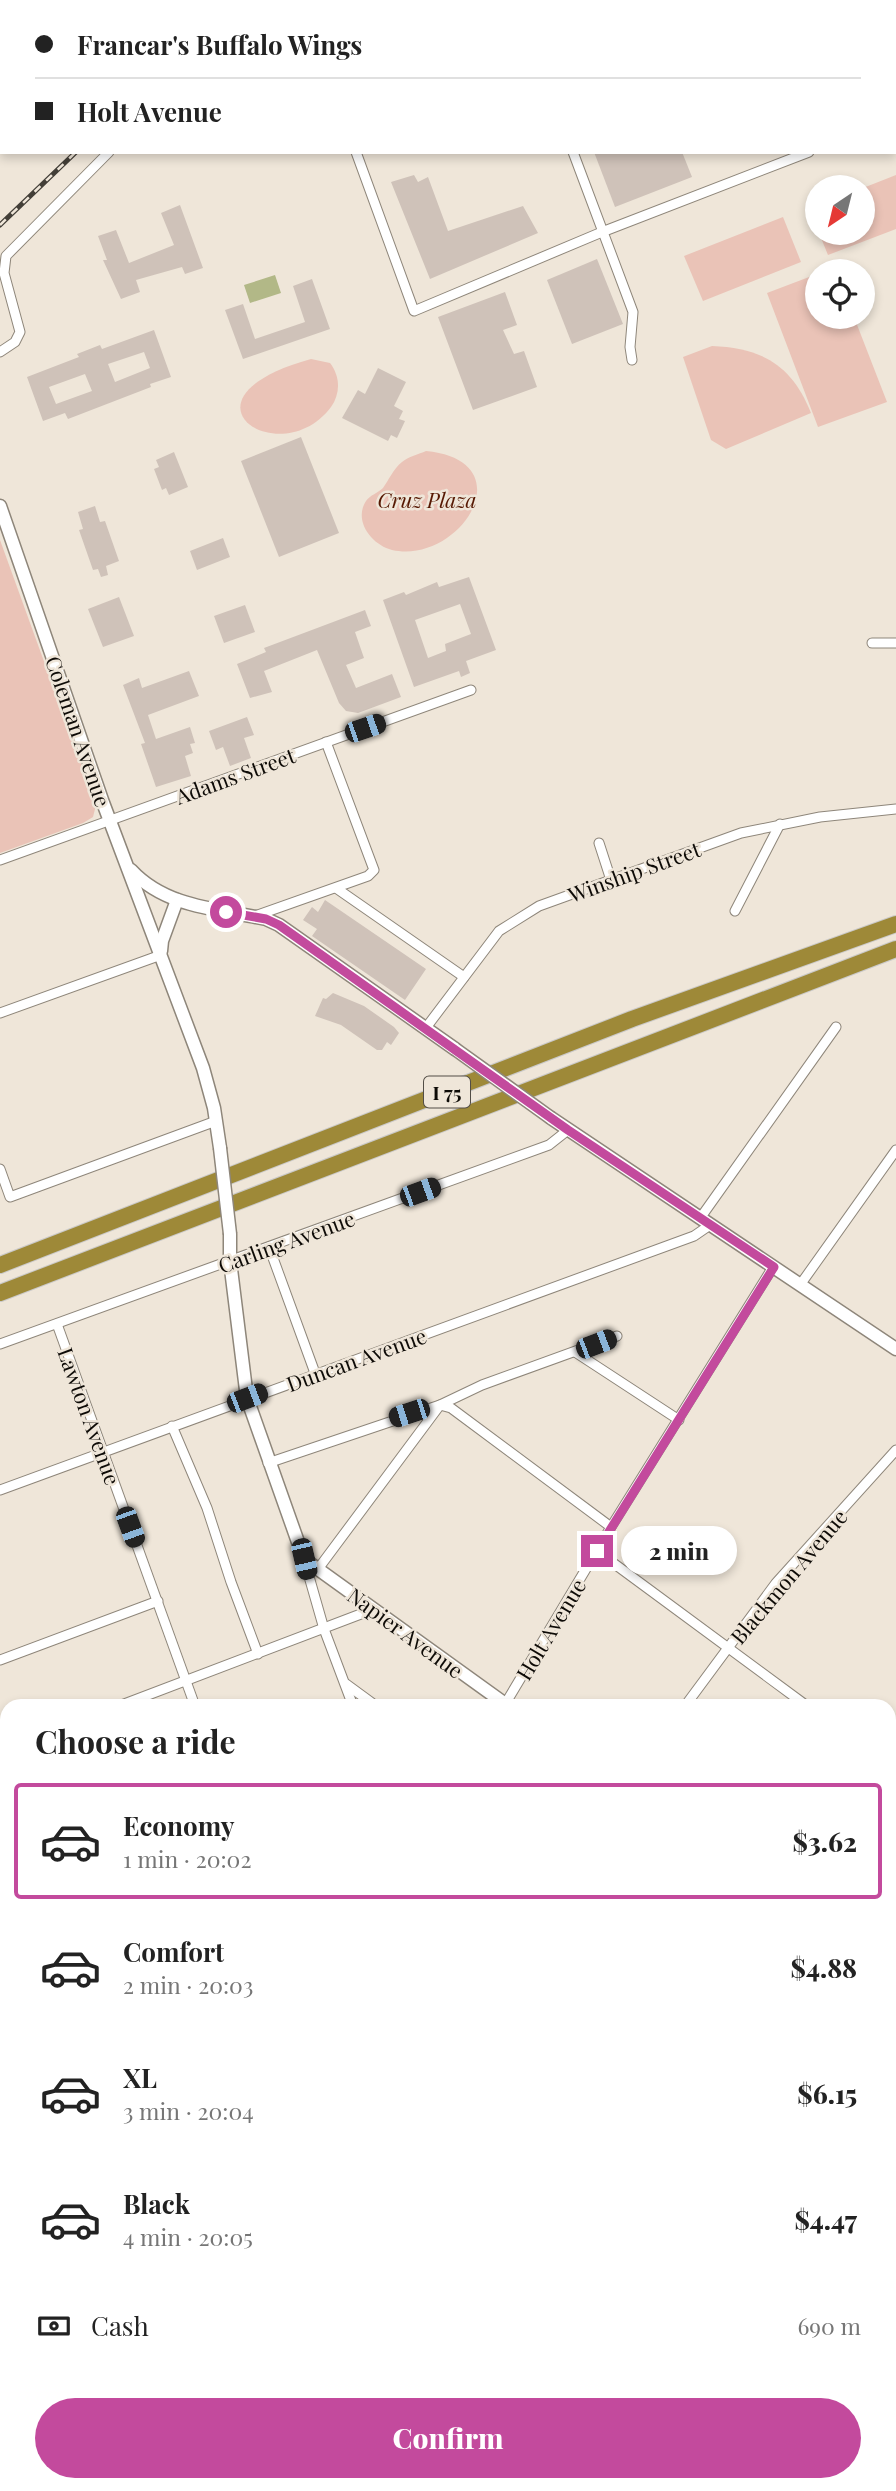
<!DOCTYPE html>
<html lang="en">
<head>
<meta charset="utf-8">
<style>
  :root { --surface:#fff; --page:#f6f6f6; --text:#222; --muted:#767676; --line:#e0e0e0; --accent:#c34a9d }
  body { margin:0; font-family:"Playfair Display",serif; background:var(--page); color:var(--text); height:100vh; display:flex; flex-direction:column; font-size:26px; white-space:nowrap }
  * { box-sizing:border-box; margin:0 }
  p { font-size:23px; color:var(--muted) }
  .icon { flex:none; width:38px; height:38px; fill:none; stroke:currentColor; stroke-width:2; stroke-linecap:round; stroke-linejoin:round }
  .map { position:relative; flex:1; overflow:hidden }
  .details { position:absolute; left:0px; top:1699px; width:896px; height:793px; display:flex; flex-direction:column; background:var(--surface); border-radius:21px 21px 0 0; box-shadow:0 4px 10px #0003 }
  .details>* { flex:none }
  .hud { position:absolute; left:0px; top:0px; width:896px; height:154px; box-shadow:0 4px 10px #0003; display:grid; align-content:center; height:154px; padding:0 35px; background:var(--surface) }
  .needle { width:46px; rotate:215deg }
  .fabs { position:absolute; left:805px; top:175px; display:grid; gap:14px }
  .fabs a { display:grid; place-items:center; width:70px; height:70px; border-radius:50%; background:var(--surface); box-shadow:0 4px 10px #0003; font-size:35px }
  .end { position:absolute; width:32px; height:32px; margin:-16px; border:9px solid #c34a9d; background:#fff; box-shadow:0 0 0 4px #fff }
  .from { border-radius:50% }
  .bubble { position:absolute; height:49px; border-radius:24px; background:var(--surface); box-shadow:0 4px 10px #0003; font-size:23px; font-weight:800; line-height:49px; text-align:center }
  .car { position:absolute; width:21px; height:42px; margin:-21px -10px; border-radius:9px; box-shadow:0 0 5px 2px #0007; background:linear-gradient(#222 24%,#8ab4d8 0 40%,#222 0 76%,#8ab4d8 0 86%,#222 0) }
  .hud b { display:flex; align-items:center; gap:24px; height:66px; font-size:26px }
  .hud b+b { border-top:2px solid var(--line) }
  .hud i { width:18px; height:18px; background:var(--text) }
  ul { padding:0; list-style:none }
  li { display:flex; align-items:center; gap:21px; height:116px; margin:0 14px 10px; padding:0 21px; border:4px solid transparent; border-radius:7px }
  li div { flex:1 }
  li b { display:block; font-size:26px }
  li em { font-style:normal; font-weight:800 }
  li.active { border-color:var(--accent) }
  li>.icon { width:63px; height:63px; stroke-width:1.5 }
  h2 { padding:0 35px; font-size:32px; line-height:84px }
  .pay { display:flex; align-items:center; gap:18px; height:77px; padding:0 35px; font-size:26px }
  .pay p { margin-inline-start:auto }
  .cta { display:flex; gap:14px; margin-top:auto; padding:14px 35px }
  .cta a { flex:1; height:80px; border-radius:42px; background:var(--accent); color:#fff; font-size:28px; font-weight:800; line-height:80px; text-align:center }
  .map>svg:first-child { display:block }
  .green { fill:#eac3b7 }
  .water { fill:#b2b887 }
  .building { fill:#cfc2b9; fill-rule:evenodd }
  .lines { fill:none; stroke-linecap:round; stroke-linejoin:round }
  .street-casing { stroke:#8e867a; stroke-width:11 }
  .secondary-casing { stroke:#8e867a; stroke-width:15 }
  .highway-casing { stroke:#cac9c8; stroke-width:18 }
  .street { stroke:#fff; stroke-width:9 }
  .secondary { stroke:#fff; stroke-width:12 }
  .highway { stroke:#9e8938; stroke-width:16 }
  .rail-casing { stroke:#433f38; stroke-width:5 }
  .rail { stroke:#efe6d9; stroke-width:2.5; stroke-dasharray:8; stroke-linecap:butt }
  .secondary-bridge-casing { stroke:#8e867a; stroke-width:15; stroke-linecap:butt }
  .secondary-bridge { stroke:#fff; stroke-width:12 }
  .route { stroke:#c34a9d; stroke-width:9 }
  .labels { text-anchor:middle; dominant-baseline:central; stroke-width:5; stroke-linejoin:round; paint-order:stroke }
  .shield { fill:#efe6d9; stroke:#524d46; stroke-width:2 }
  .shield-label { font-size:19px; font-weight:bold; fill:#0e0b07 }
  .park-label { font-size:21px; font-style:italic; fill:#561802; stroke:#efe6d9 }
  .street-label { font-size:21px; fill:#0e0b07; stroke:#efe6d9 }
</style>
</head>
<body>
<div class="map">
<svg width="896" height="2491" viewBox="0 0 896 2491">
  <rect width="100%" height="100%" fill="#efe6d9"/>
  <g class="green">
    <path d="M 896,175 L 896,229 L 828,255 L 819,233 L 863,233 L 863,188 Z"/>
    <path d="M 783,217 L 801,262 L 703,301 L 684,256 Z"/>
    <path d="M 817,274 L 817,317 L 854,317 L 887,402 L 818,427 L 767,293 Z"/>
    <path d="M 712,346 C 762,348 792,365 811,413 L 726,449 L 711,440 L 683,357 Z"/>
    <path d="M 311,359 L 330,363 C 340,376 341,393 331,407 C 281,474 166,399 311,359 Z"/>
    <path d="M 426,451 C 526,461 460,565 392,550 C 372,545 353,521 366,501 C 370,495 378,493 383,488 C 389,480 393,469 402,462 C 408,457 419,454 426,451 Z"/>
    <path d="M 0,540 L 96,805 L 93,817 L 83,823 L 0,853 Z"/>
    <path d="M 307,2485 L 441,2485 L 434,2491 L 313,2491 Z"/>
    <path d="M 635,2485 L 738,2485 L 739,2489 L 737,2491 L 643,2491 Z"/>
  </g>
  <path class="water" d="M 275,275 L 281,293 L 250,303 L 244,285 Z"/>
  <g class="building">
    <path d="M 594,152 L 682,152 L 692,177 L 615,207 Z"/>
    <path d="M 414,175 L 418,182 L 428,177 L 448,231 L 523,206 L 538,233 L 430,279 L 391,182 Z"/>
    <path d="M 180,205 L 203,268 L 185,274 L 182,267 L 136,280 L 140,292 L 121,299 L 103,260 L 107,260 L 98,236 L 116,230 L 129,263 L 174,245 L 161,213 Z"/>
    <path d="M 597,259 L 623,324 L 572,344 L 547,280 Z"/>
    <path d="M 312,279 L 330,329 L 243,359 L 225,310 L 243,304 L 255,339 L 305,322 L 293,286 Z"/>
    <path d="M 505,292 L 517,325 L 503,330 L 514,354 L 524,351 L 537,387 L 473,410 L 438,317 Z"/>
    <path d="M 154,330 L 171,377 L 150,384 L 151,387 L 68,419 L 65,413 L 43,421 L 27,377 L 79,357 L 77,354 L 100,345 L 102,349 ZM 144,352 L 150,368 L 115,382 L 108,364 ZM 85,374 L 92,391 L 56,404 L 49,387 Z"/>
    <path d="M 378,368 L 406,382 L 394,406 L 403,411 L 399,419 L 405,421 L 397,438 L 391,435 L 388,441 L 342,418 L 358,390 L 365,394 Z"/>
    <path d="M 301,437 L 339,533 L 279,557 L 241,461 Z"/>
    <path d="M 174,452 L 188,487 L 169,495 L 166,488 L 162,490 L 154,469 L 159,467 L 156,460 Z"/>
    <path d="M 95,506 L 100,522 L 105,521 L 119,561 L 106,566 L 108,575 L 101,577 L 98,569 L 93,570 L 79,530 L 83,529 L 78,512 Z"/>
    <path d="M 223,538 L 230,557 L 197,570 L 190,551 Z"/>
    <path d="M 469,577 L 496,650 L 466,661 L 470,673 L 461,677 L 459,671 L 414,687 L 383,600 L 404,592 L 406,595 L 437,582 L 439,587 ZM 460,604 L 471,634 L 445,644 L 446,651 L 428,658 L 415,620 Z"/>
    <path d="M 119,597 L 134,636 L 103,647 L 88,609 Z"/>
    <path d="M 245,605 L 255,632 L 224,643 L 214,616 Z"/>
    <path d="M 365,610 L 371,626 L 355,632 L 364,658 L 346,665 L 356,688 L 392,674 L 401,697 L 358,713 L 346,711 L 339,703 L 317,650 L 264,671 L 272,692 L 250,698 L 237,664 L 266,652 L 264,648 Z"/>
    <path d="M 189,671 L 199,696 L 148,715 L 156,739 L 190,727 L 195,743 L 190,744 L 193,753 L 185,756 L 191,776 L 156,787 L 141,744 L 145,743 L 123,685 L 139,678 L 142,688 Z"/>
    <path d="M 247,717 L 254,735 L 244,738 L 251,758 L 230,766 L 223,747 L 216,750 L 209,731 Z"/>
    <path d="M 325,900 L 426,969 L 405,1000 L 312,936 L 317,929 L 303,920 L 312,907 L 318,912 Z"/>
    <path d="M 333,993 L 364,1006 L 394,1027 L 399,1033 L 391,1045 L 387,1042 L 382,1050 L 377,1050 L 341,1025 L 315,1016 L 323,998 L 326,999 Z"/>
  </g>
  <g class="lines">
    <defs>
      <g id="street">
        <path d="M 56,0 L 57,2"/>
        <path d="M 0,106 L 2,105"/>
        <path d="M 894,119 L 896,119"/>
        <path d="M 356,152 L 414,311 L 602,232 L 809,152"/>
        <path d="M 573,152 L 633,312 L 630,347 L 632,360"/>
        <path d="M 0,352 L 15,342 L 20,332 L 4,273 L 6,256 L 109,152"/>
        <path d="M 872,643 L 896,643"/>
        <path d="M 599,843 L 611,880"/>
        <path d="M 0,860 L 471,690"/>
        <path d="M 336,888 L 464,977"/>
        <path d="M 735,911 L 780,824"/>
        <path d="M 255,916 L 368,876 L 374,870 L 326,742"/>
        <path d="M 0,1013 L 161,955"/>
        <path d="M 425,1029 L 499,931 L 539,906 L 741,833 L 820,817 L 896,809"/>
        <path d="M 0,1169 L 10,1197 L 216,1121"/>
        <path d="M 701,1217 L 836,1027"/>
        <path d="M 269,1247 L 315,1373"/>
        <path d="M 800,1285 L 896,1150"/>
        <path d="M 57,1324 L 195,1706"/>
        <path d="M 0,1344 L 549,1145 L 568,1130"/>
        <path d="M 575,1352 L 679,1420"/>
        <path d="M 172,1426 L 207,1508 L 231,1582 L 258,1654"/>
        <path d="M 268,1463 L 440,1405 L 451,1408 L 611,1527"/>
        <path d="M 0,1490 L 694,1236 L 710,1225"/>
        <path d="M 597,1551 L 807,1706"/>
        <path d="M 304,1559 L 324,1629 L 353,1706"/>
        <path d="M 318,1569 L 440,1405 L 482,1385 L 617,1336"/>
        <path d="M 0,1660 L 158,1601"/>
        <path d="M 346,1684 L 376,1706"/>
        <path d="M 119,1706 L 374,1609"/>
        <path d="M 504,1706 L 611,1527 L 773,1267"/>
        <path d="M 685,1706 L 776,1583 L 896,1450"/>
        <path d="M 0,1751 L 7,1748"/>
        <path d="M 889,1766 L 896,1771"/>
        <path d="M 0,1830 L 7,1850"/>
        <path d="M 0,1882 L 7,1880"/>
        <path d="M 889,2110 L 896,2100"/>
        <path d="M 0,2264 L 7,2270"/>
        <path d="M 889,2451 L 896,2463"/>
        <path d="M 0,2453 L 7,2450"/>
        <path d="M 889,2482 L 896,2476"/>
        <path d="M 48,2485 L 50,2491"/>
        <path d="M 224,2485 L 230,2491"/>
        <path d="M 613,2485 L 622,2491"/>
        <path d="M 572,2491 L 579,2485"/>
        <path d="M 757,2491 L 761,2485"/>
      </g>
      <g id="secondary">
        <path d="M 675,0 L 679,2"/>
        <path d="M 728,0 L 734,2"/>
        <path d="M 894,38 L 896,38"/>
        <path d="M 894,57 L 896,57"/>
        <path d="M 0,506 L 102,800 L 203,1068 L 214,1108 L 220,1148"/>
        <path d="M 131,870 C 166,908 219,909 266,919 L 279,925 L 455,1049"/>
        <path d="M 161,951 L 162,941 L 177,900"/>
        <path d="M 551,1118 L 896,1349"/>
        <path d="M 230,1234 L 230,1261 L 247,1398 L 304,1559 L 508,1706"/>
        <path d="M 889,1987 L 896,1993"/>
      </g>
      <g id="highway">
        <path d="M 0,1265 L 632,1019 L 896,924"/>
        <path d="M 0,1293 L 896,949"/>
      </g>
    </defs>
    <use href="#street" class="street-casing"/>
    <use href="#secondary" class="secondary-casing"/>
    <use href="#highway" class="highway-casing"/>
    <use href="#street" class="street"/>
    <use href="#secondary" class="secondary"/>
    <use href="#highway" class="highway"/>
    <defs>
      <g id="rail">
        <path d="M 163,2 L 164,0"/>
        <path d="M 0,225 L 76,152"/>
        <path d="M 0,2307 L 7,2314"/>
        <path d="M 182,2485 L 188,2491"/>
      </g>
    </defs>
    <use href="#rail" class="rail-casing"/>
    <use href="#rail" class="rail"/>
    <defs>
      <g id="secondary-bridge">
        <path d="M 455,1049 L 551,1118"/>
        <path d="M 220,1148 L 230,1234"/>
      </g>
    </defs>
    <use href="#secondary-bridge" class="secondary-bridge-casing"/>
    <use href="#secondary-bridge" class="secondary-bridge"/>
  </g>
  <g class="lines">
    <path class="route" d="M 226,912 L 266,919 L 279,925 L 568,1130 L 774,1267 L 597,1551"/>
  </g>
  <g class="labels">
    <rect class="shield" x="424" y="1076.5" width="46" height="31" rx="5"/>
    <g class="shield-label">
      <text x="447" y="1092">I 75</text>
    </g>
    <g class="park-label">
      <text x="427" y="499">Cruz Plaza</text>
    </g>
    <g class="street-label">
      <text transform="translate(79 731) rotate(71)">Coleman Avenue</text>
      <text transform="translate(235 775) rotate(-20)">Adams Street</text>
      <text transform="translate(634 871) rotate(-20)">Winship Street</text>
      <text transform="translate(286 1241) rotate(-20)">Carling Avenue</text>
      <text transform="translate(356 1359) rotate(-20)">Duncan Avenue</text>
      <text transform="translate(90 1416) rotate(70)">Lawton Avenue</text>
      <text transform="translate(788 1576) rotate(-50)">Blackmon Avenue</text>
      <text transform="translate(550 1629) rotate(-59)">Holt Avenue</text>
      <text transform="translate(406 1632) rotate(36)">Napier Avenue</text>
    </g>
  </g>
</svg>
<div class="fabs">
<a><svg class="needle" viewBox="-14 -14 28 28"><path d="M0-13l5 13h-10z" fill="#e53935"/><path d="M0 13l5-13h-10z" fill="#767676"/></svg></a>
<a><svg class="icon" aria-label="locate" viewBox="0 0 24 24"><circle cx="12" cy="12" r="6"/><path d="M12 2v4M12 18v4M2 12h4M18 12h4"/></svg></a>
</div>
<i class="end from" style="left:226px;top:912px"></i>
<i class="end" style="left:597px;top:1551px"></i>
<div class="bubble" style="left:621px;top:1526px;width:116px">2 min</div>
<i class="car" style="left:365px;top:728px;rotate:71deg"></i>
<i class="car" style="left:420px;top:1192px;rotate:70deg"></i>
<i class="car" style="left:596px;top:1344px;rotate:69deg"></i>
<i class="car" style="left:247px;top:1398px;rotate:69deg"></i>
<i class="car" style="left:409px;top:1413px;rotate:252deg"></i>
<i class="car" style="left:130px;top:1527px;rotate:160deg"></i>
<i class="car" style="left:304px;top:1559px;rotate:167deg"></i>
<div class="hud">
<b><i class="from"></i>Francar's Buffalo Wings</b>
<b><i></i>Holt Avenue</b>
</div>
<section class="details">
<h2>Choose a ride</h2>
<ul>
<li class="active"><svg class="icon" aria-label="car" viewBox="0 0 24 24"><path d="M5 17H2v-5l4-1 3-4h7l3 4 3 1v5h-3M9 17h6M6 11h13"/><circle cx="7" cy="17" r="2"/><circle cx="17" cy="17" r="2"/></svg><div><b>Economy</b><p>1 min · 20:02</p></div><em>$3.62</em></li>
<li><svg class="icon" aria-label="car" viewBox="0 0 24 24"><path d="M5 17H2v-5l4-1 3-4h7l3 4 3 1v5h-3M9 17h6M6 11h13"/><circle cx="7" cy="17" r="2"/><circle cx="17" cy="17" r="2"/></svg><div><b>Comfort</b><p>2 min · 20:03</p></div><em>$4.88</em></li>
<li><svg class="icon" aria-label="car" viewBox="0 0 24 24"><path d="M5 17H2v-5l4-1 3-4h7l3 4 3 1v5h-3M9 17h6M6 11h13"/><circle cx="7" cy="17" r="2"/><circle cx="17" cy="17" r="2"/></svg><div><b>XL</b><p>3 min · 20:04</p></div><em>$6.15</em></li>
<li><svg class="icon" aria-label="car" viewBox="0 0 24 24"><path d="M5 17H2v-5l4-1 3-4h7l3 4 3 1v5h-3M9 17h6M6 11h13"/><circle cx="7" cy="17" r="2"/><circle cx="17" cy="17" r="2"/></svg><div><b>Black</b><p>4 min · 20:05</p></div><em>$4.47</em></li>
</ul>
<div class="pay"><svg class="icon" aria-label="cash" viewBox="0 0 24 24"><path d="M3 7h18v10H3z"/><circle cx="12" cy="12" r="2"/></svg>Cash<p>690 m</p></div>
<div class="cta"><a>Confirm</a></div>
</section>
</div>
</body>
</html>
